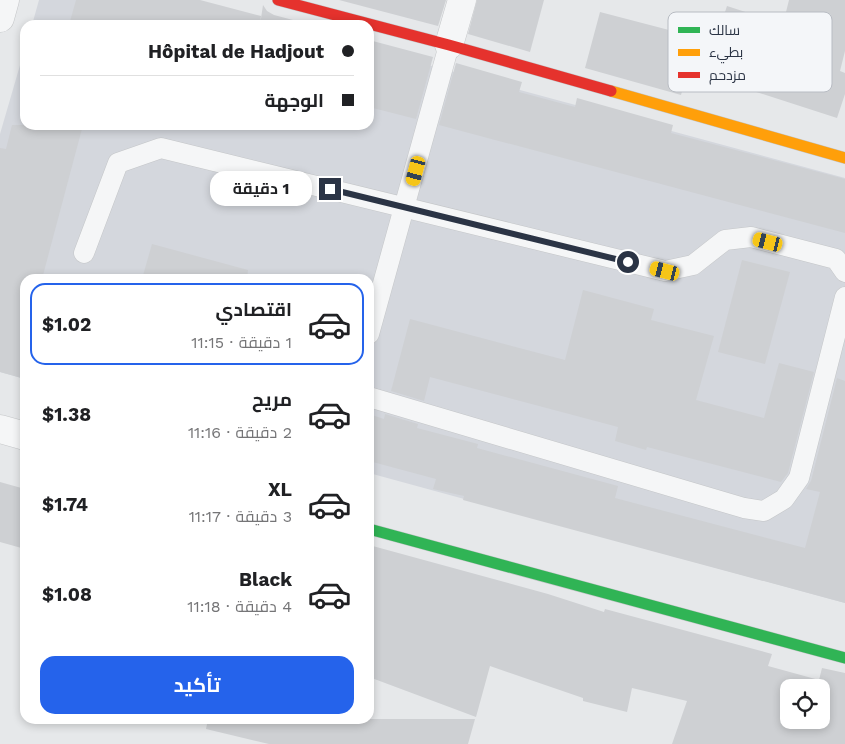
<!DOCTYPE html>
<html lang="ar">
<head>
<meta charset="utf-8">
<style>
  :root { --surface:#fff; --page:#f2f2f2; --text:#202124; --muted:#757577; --line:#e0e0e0; --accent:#2563eb }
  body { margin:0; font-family:"Work Sans",Cairo,sans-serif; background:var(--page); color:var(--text); direction:rtl; height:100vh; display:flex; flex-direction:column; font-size:19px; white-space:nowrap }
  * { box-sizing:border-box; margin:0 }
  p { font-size:16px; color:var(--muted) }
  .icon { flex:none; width:28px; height:28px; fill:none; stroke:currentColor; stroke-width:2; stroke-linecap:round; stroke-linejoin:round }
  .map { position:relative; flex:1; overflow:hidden; direction:ltr }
  .panel { position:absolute; left:20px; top:274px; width:354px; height:450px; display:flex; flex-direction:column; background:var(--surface); border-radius:15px; box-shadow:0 2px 8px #0003; direction:rtl }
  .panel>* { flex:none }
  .guide { position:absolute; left:20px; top:20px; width:354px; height:110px; border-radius:15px; box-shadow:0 2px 8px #0003; direction:rtl; display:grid; align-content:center; height:110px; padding:0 20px; background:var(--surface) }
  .fabs { position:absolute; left:780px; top:679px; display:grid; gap:10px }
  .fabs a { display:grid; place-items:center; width:50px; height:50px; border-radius:10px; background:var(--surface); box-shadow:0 2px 8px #0003; font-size:25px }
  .end { position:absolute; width:22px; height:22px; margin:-11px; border:6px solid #2b3445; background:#fff; box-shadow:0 0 0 2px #fff }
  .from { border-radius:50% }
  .bubble { position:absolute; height:35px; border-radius:15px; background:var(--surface); box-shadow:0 2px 8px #0003; font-size:16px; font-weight:700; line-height:35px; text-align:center; direction:rtl }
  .car { position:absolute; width:15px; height:30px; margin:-15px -8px; border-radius:6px; box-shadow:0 0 4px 1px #0007; background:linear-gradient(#f5c518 24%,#345 0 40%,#f5c518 0 76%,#345 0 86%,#f5c518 0) }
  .guide b { display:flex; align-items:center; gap:18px; height:48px; font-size:19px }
  .guide b+b { border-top:1px solid var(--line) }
  .guide i { width:12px; height:12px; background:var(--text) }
  ul { padding:9px 0 0; list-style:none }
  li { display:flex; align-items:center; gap:15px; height:82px; margin:0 10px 8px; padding:0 10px; border:2px solid transparent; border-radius:15px }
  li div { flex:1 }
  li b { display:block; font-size:19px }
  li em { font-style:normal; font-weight:700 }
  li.on { border-color:var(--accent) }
  li>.icon { width:45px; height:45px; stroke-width:1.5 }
  .cta { display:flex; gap:10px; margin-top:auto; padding:10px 20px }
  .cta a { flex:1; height:58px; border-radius:15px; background:var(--accent); color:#fff; font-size:20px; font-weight:700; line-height:58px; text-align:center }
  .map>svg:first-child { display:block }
  .built { fill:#d4d7dd }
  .building { fill:#ced0d3; fill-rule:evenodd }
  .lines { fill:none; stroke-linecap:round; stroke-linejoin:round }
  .lane-casing { stroke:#c4c6c8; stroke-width:21 }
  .street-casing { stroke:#c4c6c8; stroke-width:29 }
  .fast-casing { stroke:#c4c6c8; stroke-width:12 }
  .slow-casing { stroke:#c4c6c8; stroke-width:12 }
  .jam-casing { stroke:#c4c6c8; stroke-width:12 }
  .lane { stroke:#f5f6f7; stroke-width:20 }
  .street { stroke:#f5f6f7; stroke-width:28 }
  .fast { stroke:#30b455; stroke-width:11 }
  .slow { stroke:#ff9f0a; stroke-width:11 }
  .jam { stroke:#e5322d; stroke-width:11 }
  .route { stroke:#2b3445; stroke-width:6 }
  .key { fill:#f4f6f9; stroke:#b8bcc3; stroke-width:1 }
  .key-label { font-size:14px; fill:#2b3445 }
</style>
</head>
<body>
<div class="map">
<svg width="845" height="744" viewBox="0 0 845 744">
  <rect width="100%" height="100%" fill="#e6e8ea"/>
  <g class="built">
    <path d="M 39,0 L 190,0 L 282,25 L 32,25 Z"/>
    <path d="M 25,48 L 25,125 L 369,125 L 369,49 L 845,178 L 845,603 L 369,473 L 369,279 L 25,279 L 25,379 L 0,372 L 0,134 Z"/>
  </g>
  <g class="building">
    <path d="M 76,0 L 200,0 L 261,16 L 260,25 L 69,25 Z"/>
    <path d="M 339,0 L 446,0 L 438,26 Z"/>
    <path d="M 477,0 L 544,0 L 530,52 L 468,34 Z"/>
    <path d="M 789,0 L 845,0 L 845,51 L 840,71 L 845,73 L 845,94 L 837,118 L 688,70 L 681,95 L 585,68 L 600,12 L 715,42 L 727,6 L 783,24 Z"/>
    <path d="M 263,5 L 267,11 L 274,15 L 312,25 L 260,25 Z"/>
    <path d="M 369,40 L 433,57 L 416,119 L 369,107 Z"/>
    <path d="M 456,63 L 522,82 L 519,92 L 575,107 L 577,98 L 673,125 L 671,133 L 845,179 L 845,233 L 439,125 Z"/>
    <path d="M 12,125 L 83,125 L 42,279 L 25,279 L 25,379 L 0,372 L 0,148 L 6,149 Z"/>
    <path d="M 152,244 L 248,270 L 247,279 L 142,279 Z"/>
    <path d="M 742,260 L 790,272 L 765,364 L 718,352 Z"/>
    <path d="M 583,290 L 654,309 L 651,320 L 714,336 L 696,400 L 764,418 L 779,363 L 814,372 L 788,473 L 781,482 L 647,447 L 646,450 L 615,441 L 618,427 L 430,377 L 424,401 L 391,391 L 410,319 L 565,360 Z"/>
    <path d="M 837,378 L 845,381 L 845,603 L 463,500 L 464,496 L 433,489 L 436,479 L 369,461 L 369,414 L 384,419 L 385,414 L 418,424 L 417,428 L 478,444 L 477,448 L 618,486 L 615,498 L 805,548 L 820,492 L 806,489 L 811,481 Z"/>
    <path d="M 0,482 L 25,489 L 25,549 L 0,542 Z"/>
    <path d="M 369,545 L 548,594 L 604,612 L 605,609 L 772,654 L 768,666 L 819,680 L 822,668 L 845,673 L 845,744 L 672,744 L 687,701 L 632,688 L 627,712 L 583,701 L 583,698 L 490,666 L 476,717 L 369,677 ZM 789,688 L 821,688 L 821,720 L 789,720 Z"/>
    <path d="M 208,719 L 475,719 L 468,744 L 269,744 L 206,729 Z"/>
  </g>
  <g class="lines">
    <defs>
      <g id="lane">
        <path d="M 84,253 L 118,163 L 161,148 L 665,271 L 693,265 L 725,240 L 751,237 L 836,259 L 845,272"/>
        <path d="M 369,334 L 449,45"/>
        <path d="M 369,397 L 744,508 L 764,511 L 784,499 L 799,478 L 845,297"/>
      </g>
      <g id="street">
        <path d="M 0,18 L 5,0"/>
        <path d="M 449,45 L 462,0"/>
        <path d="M 0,429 L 25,436"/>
      </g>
      <path id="fast" d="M 369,529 L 845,658"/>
      <path id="slow" d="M 611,91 L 845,158"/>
      <path id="jam" d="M 278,0 L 449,45 L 611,91"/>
    </defs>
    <use href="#lane" class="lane-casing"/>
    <use href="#street" class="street-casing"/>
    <use href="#fast" class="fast-casing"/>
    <use href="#slow" class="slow-casing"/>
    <use href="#jam" class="jam-casing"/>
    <use href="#lane" class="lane"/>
    <use href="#street" class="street"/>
    <use href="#fast" class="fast"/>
    <use href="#slow" class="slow"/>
    <use href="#jam" class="jam"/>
  </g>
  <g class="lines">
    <path class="route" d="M 330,189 L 628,262"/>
  </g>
  <rect x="668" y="12" width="164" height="80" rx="8" class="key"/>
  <rect x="678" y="27" width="22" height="6" fill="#30b455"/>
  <rect x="678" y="49" width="22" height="7" fill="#ff9f0a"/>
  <rect x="678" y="72" width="22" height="6" fill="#e5322d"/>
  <g class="key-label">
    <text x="709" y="35">سالك</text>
    <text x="709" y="57">بطيء</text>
    <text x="709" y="80">مزدحم</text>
  </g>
</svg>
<div class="fabs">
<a><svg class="icon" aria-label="locate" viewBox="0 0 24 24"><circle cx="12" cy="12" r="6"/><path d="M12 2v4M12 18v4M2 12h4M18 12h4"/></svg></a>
</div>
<i class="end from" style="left:628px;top:262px"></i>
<i class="end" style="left:330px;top:189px"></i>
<div class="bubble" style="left:210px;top:171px;width:102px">1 دقيقة</div>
<i class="car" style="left:416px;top:171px;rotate:195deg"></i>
<i class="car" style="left:768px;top:242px;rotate:284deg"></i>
<i class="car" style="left:665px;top:271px;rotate:284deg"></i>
<div class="guide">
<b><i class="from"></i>Hôpital de Hadjout</b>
<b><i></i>الوجهة</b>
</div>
<section class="panel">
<ul>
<li class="on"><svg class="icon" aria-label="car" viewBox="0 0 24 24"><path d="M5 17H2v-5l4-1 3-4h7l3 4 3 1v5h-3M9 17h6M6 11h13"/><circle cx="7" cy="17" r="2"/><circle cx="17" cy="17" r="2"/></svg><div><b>اقتصادي</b><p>1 دقيقة · 11:15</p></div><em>$1.02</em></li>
<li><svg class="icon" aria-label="car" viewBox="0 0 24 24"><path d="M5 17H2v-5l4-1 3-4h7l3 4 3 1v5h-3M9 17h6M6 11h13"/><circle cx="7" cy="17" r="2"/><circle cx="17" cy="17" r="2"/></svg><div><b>مريح</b><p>2 دقيقة · 11:16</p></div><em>$1.38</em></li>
<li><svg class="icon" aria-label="car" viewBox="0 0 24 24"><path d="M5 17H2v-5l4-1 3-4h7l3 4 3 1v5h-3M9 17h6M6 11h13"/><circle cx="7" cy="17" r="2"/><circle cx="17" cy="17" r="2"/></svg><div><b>XL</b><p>3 دقيقة · 11:17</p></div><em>$1.74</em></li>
<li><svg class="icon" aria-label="car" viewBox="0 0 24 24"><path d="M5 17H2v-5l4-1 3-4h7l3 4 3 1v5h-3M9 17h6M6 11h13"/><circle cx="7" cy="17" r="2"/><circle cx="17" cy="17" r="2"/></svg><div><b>Black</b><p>4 دقيقة · 11:18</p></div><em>$1.08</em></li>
</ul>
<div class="cta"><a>تأكيد</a></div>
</section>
</div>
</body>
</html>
